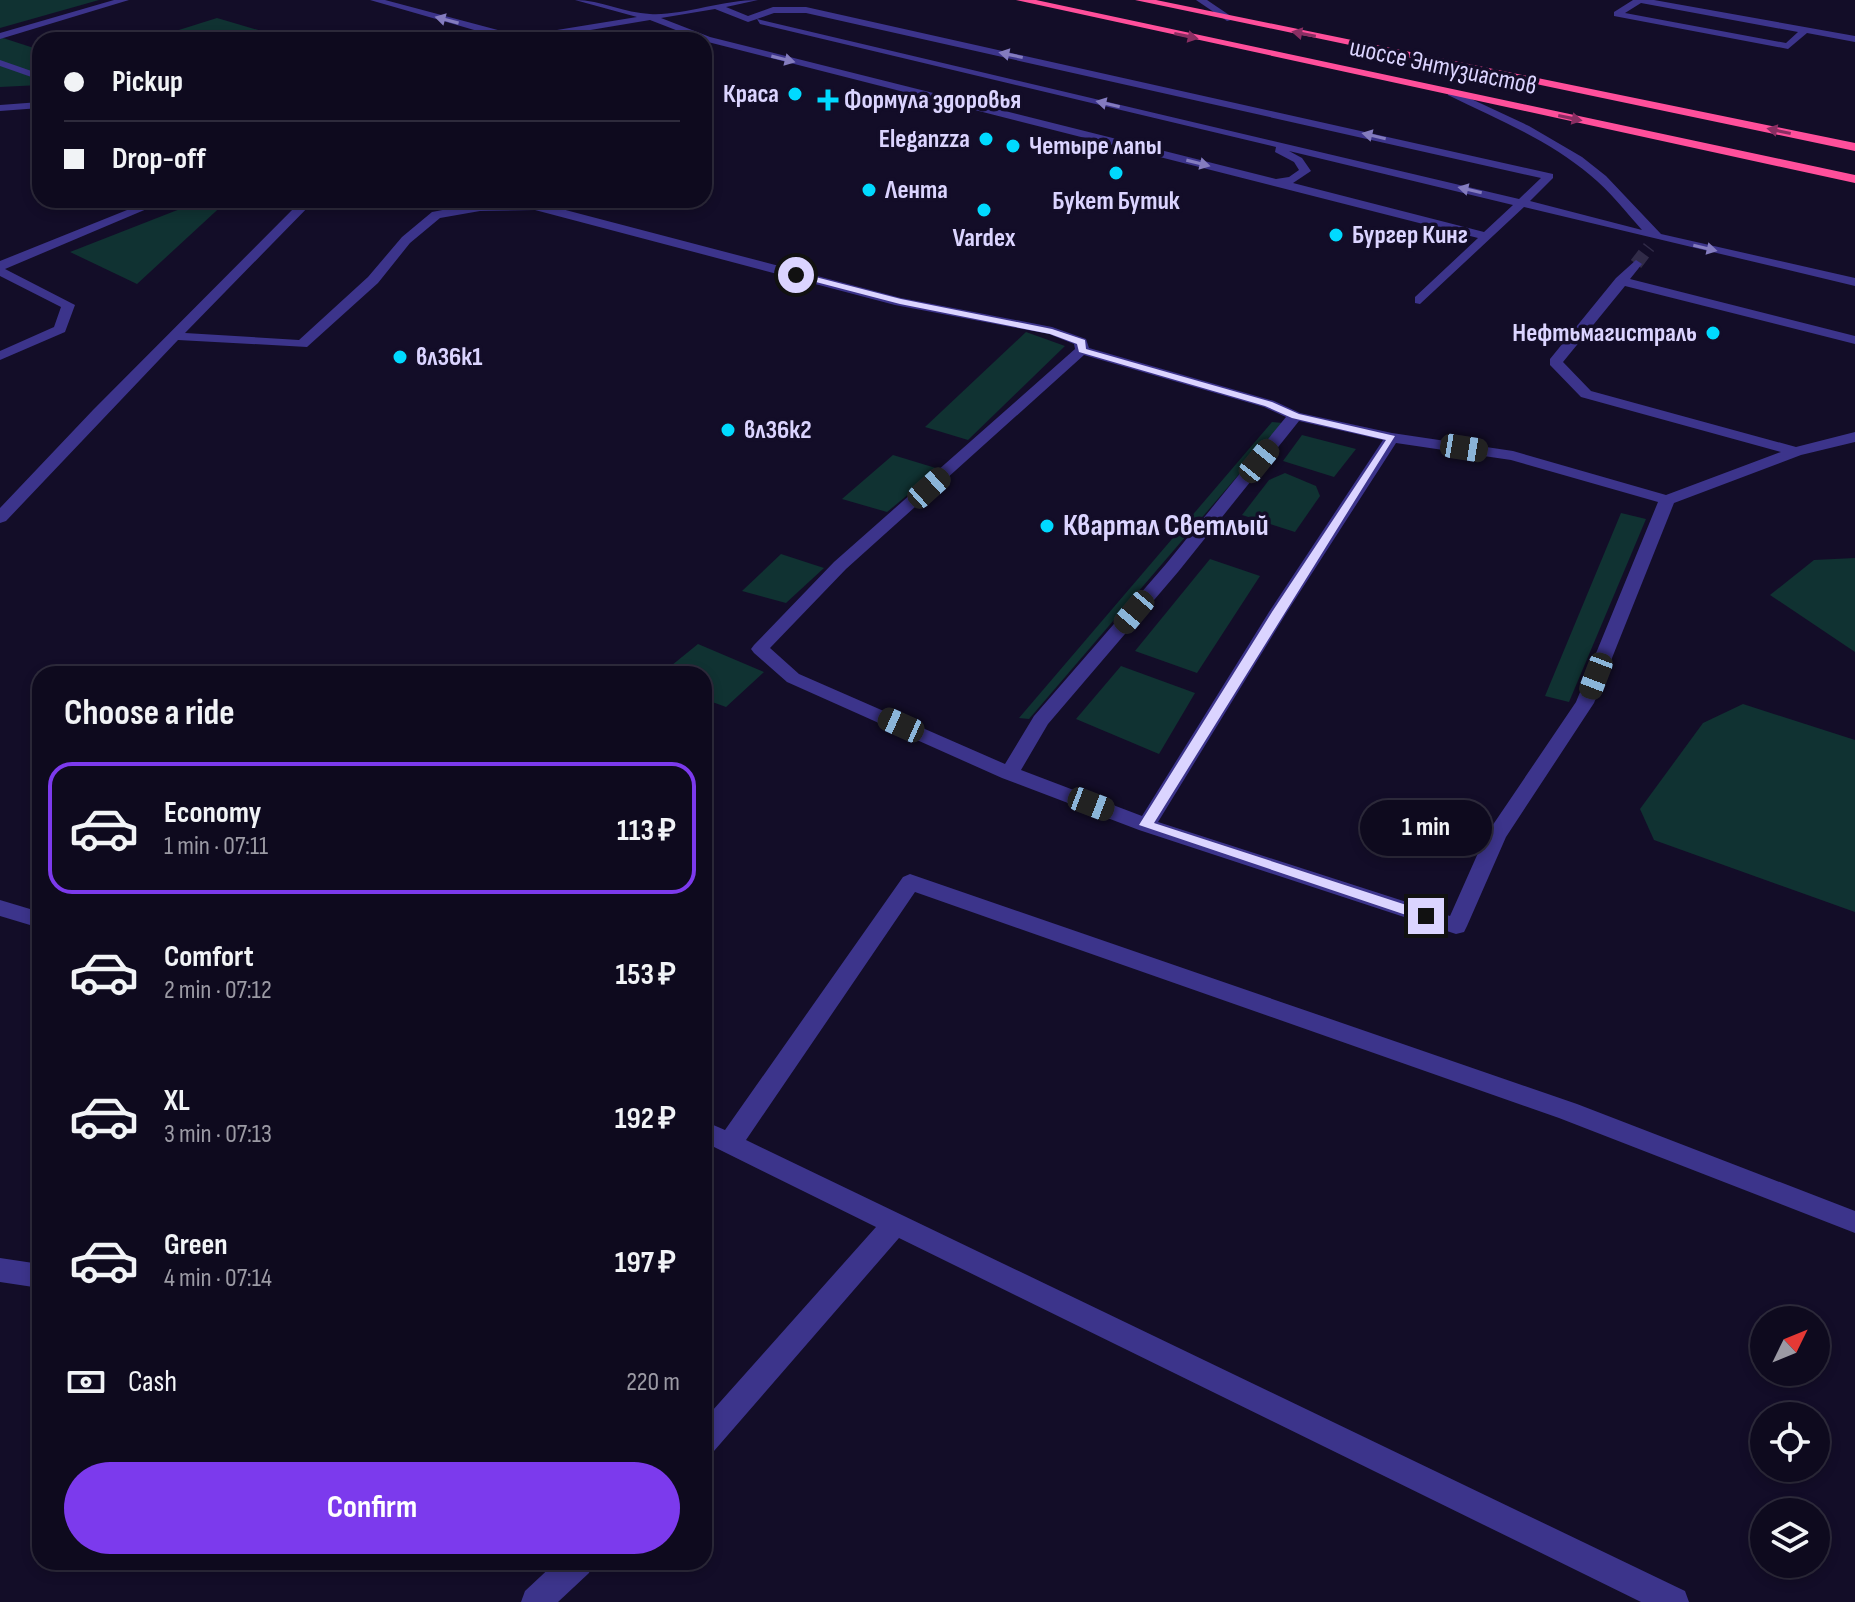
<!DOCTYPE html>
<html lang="en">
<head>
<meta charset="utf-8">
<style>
  :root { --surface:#0e0a1e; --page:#1c182b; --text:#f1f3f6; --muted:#9b9aa4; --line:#2e2b3c; --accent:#7c3aed }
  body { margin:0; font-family:"Sofia Sans Condensed",sans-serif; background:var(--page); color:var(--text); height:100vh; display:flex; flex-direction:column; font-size:30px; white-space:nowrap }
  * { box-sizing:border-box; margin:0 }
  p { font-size:26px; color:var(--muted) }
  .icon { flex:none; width:44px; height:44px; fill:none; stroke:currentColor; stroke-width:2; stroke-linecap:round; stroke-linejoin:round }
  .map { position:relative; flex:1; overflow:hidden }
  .sheet { position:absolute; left:32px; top:666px; width:680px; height:904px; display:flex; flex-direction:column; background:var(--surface); border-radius:24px; box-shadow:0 4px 12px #0003,0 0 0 2px var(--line) }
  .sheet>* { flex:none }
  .banner { position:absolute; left:32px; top:32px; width:680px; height:176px; border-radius:24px; box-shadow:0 4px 12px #0003,0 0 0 2px var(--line); display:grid; align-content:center; height:176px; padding:0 32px; background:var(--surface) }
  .needle { width:52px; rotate:47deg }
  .buttons { position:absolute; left:1750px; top:1306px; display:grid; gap:16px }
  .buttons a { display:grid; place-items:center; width:80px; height:80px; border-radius:50%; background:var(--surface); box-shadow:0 4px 12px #0003,0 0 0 2px var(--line); font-size:40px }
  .end { position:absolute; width:36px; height:36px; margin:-18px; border:10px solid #dbd4ff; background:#111; box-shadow:0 0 0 4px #111 }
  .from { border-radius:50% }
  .bubble { position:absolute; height:56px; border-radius:28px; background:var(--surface); box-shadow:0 4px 12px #0003,0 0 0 2px var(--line); font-size:26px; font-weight:700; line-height:56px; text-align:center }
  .car { position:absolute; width:24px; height:48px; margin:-24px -12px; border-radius:10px; box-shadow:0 0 6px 2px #0007; background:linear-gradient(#222 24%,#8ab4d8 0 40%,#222 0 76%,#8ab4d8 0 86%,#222 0) }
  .banner b { display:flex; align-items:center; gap:28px; height:76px; font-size:30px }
  .banner b+b { border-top:2px solid var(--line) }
  .banner i { width:20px; height:20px; background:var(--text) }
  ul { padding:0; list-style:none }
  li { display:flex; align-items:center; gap:24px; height:132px; margin:0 16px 12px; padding:0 16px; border:4px solid transparent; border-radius:24px }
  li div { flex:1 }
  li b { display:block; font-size:30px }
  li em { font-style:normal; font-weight:700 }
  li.on { border-color:var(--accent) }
  li>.icon { width:72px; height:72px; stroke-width:1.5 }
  h2 { padding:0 32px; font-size:36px; line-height:96px }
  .pay { display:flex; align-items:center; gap:20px; height:88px; padding:0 32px; font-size:30px }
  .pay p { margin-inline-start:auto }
  .cta { display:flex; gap:16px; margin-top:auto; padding:16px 32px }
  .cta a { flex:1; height:92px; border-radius:48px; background:var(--accent); color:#fff; font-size:32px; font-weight:700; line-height:92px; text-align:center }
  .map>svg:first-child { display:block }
  .green { fill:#103232 }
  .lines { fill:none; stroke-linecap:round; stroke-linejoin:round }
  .minor-tunnel { stroke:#312b48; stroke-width:13; stroke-dasharray:13 7; stroke-linecap:butt }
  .minor { fill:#3c348b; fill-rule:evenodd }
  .highway { fill:#ff4f9b; fill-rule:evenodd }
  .oneway { fill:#847cbf }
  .oneway2 { fill:#892e62 }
  .route { fill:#dbd4ff }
  .poi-dot { fill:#00daff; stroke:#130d28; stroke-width:3 }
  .labels { text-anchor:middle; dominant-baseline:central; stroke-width:7; stroke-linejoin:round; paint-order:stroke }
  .far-street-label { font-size:26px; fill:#dbd4ff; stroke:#130d28 }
  .far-poi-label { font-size:26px; font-weight:bold; fill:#dbd4ff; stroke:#130d28; text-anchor:start }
  .poi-label { font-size:30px; font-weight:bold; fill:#dbd4ff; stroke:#130d28; text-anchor:start }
</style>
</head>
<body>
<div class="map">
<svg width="1855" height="1602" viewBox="0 0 1855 1602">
  <rect width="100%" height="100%" fill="#130d28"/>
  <g class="green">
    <path d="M 0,0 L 99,0 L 0,28 Z"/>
    <path d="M 217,18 L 292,40 L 147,40 Z"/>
    <path d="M 0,37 L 40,50 L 40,85 L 0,87 Z"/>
    <path d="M 203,200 L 228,200 L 137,284 L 70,252 Z"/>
    <path d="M 1026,332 L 1065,346 L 968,440 L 925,427 Z"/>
    <path d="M 1272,422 L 1283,423 L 1029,719 L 1019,718 Z"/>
    <path d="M 1302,435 L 1356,449 L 1334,477 L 1283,461 Z"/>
    <path d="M 893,455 L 939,469 L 887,512 L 842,499 Z"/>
    <path d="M 1285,473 L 1316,486 L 1320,496 L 1295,532 L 1242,515 L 1269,480 Z"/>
    <path d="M 1621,513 L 1646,519 L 1569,702 L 1545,696 Z"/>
    <path d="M 781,554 L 824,568 L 786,603 L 742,591 Z"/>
    <path d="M 1855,558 L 1855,652 L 1770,595 L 1814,560 Z"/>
    <path d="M 1210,559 L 1260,576 L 1197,673 L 1135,651 Z"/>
    <path d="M 698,644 L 764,672 L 726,707 L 704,699 L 704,674 L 661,674 Z"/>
    <path d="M 1121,666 L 1195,693 L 1159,754 L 1076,719 Z"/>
    <path d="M 1743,704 L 1855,740 L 1855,912 L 1654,840 L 1640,809 L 1703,723 Z"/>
  </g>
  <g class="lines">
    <path class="minor-tunnel" d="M 1636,264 L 1649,247"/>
    <g class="minor">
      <path d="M 114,0 L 129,0 L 0,39 L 0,33 Z"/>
      <path d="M 370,0 L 385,0 L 520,36 L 637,17 L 575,0 C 601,0 625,13 650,14 C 681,16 722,0 758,0 L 726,7 L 748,16 L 773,7 L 806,7 L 1553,174 L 1553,178 L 1530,201 L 1642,230 C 1625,211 1610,191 1590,175 C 1549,140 1497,119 1448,95 L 1448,91 L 1452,90 L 1529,126 L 1582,157 L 1606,176 L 1661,234 L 1855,278 L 1855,286 L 1524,207 L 1420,304 L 1415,303 L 1415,297 L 1478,238 L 704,41 L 650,20 L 531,40 L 509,40 ZM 715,9 L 748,22 L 757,19 L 760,24 L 1276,147 L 1275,152 L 1294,162 L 1299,170 L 1289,177 L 1276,179 L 710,37 L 661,18 ZM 774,13 L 806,13 L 1541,178 L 1519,199 L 757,19 ZM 1289,151 L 1513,205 L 1484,232 L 1293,183 L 1311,171 L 1302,158 Z"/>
      <path d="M 1196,0 L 1207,0 L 1235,19 L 1227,21 Z"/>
      <path d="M 1633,0 L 1654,0 L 1855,36 L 1855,42 L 1807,33 L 1788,49 L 1614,16 L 1614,12 ZM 1641,3 L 1798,32 L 1786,43 L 1625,13 Z"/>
      <path d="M 226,31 L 269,37 L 274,40 L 226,37 L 201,40 Z"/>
      <path d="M 0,60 L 40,74 L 40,80 L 0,66 Z"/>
      <path d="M 40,102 L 40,108 L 0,111 L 0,105 Z"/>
      <path d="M 152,200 L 168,200 L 5,269 L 75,305 L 65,332 L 0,360 L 0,351 L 54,327 L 61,307 L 0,276 L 0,261 Z"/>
      <path d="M 302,200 L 315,200 L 185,333 L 299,340 L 368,277 L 402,237 L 432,212 L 480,203 L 535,202 L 901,298 L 1052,327 L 1086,339 L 1089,348 L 1274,401 L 1300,413 L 1392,433 L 1513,451 L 1666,495 L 1781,452 L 1581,397 L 1550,365 L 1550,359 L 1616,278 L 1636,260 L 1642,264 L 1630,279 L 1855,336 L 1855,344 L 1625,286 L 1563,362 L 1591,391 L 1796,447 L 1855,432 L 1855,442 L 1801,455 L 1674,503 L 1594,703 L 1506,837 L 1467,926 L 1464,932 L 1456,934 L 1139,830 L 1002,778 L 787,682 L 754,653 L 751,649 L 754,645 L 834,562 L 1075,349 L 1074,344 L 1049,334 L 895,305 L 535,210 L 480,211 L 440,218 L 410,243 L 378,283 L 307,347 L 178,340 L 6,521 L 0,523 L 0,508 L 93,410 ZM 1084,355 L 1264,407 L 1286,417 L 1166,564 L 1034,716 L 1005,764 L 799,674 L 770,648 L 846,569 ZM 1299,421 L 1383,440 L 1269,612 L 1142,816 L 1021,770 L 1048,724 L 1178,572 ZM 1396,443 L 1511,460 L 1658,502 L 1576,702 L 1486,835 L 1450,916 L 1158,822 L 1287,612 Z"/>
      <path d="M 910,874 L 1577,1104 L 1855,1211 L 1855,1233 L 1559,1118 L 915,892 L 746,1140 L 1685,1591 L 1689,1602 L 1641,1602 L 899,1238 L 714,1451 L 704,1455 L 704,1420 L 876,1227 L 704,1142 L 704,1121 L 725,1130 L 903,877 Z"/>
      <path d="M 0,900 L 40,912 L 40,928 L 0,916 Z"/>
      <path d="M 0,1258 L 40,1264 L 40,1288 L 0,1282 Z"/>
      <path d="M 556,1562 L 593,1562 L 589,1573 L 558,1602 L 521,1602 L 525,1591 Z"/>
    </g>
    <g class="highway">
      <path d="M 1016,0 L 1036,0 L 1855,175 L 1855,183 Z"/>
      <path d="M 1135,0 L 1156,0 L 1855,143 L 1855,151 Z"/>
    </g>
  </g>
  <defs><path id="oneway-solid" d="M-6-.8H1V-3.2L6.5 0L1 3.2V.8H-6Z" transform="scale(2)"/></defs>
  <g class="oneway">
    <use href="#oneway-solid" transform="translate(447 20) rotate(-165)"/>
    <use href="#oneway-solid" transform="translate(1011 55) rotate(-168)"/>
    <use href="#oneway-solid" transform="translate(783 59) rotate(14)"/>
    <use href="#oneway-solid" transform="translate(1108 104) rotate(-167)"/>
    <use href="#oneway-solid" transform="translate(1374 136) rotate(-167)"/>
    <use href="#oneway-solid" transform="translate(1198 163) rotate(14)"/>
    <use href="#oneway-solid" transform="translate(1470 190) rotate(-167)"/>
    <use href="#oneway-solid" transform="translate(1705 248) rotate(13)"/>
  </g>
  <g class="oneway2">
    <use href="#oneway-solid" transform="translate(1304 34) rotate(-169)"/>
    <use href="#oneway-solid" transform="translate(1186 36) rotate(12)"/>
    <use href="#oneway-solid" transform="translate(1570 118) rotate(12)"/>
    <use href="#oneway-solid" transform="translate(1779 131) rotate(-168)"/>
  </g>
  <path class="route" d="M 796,272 L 901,299 L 1052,329 L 1085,340 L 1086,349 L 1272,402 L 1299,414 L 1395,436 L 1154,823 L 1431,913 L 1431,920 L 1421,920 L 1139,825 L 1272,612 L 1386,440 L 1292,418 L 1265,406 L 1079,352 L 1077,344 L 1050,334 L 900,304 L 793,276 Z"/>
  <g class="poi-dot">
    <circle cx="795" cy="94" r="8"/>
    <path d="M824 88h8v8h8v8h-8v8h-8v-8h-8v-8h8z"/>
    <circle cx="986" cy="139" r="8"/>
    <circle cx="1013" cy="146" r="8"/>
    <circle cx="1116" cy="173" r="8"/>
    <circle cx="869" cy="190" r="8"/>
    <circle cx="984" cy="210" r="8"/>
    <circle cx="1336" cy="235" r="8"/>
    <circle cx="1713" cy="333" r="8"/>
    <circle cx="400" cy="357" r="8"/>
    <circle cx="728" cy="430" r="8"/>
    <circle cx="1047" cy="526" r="8"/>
  </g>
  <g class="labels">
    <g class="far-street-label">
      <text transform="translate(1443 67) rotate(12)">шоссе Энтузиастов</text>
    </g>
    <g class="far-poi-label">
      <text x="779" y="94" text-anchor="end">Краса</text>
      <text x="844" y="100">Формула здоровья</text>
      <text x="970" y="139" text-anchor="end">Eleganzza</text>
      <text x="1029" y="146">Четыре лапы</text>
      <text x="885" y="190">Лента</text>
      <text x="1116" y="201" text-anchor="middle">Букет Бутик</text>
      <text x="1352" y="235">Бургер Кинг</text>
      <text x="984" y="238" text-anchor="middle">Vardex</text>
      <text x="1697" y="333" text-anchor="end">Нефтьмагистраль</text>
      <text x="416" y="357">вл36к1</text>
      <text x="744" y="430">вл36к2</text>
    </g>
    <g class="poi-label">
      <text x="1063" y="526">Квартал Светлый</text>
    </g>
  </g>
</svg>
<div class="buttons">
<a><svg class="needle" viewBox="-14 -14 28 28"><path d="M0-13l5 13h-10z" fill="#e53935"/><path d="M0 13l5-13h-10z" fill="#9b9aa4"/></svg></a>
<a><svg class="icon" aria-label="locate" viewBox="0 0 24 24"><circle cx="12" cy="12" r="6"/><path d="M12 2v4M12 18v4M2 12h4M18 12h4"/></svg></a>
<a><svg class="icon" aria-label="layers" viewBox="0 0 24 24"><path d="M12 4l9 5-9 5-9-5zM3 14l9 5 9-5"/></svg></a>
</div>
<i class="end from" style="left:796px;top:275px"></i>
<i class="end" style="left:1426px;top:916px"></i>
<div class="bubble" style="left:1360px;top:800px;width:132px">1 min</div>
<i class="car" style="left:1464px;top:448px;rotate:99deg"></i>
<i class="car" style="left:1259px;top:461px;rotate:39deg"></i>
<i class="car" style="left:929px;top:488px;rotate:48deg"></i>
<i class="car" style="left:1134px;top:612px;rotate:220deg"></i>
<i class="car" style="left:1596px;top:676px;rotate:201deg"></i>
<i class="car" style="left:901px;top:725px;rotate:294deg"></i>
<i class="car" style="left:1091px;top:804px;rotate:111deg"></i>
<div class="banner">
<b><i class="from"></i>Pickup</b>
<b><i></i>Drop-off</b>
</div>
<section class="sheet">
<h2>Choose a ride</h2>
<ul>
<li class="on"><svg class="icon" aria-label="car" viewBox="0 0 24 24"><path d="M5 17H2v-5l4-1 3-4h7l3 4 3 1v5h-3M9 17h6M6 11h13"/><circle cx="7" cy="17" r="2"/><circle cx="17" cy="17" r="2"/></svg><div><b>Economy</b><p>1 min · 07:11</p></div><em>113 ₽</em></li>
<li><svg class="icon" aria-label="car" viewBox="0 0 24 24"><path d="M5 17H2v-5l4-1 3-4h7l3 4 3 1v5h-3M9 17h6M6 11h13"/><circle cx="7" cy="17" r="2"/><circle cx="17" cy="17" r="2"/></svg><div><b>Comfort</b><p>2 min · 07:12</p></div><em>153 ₽</em></li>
<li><svg class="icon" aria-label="car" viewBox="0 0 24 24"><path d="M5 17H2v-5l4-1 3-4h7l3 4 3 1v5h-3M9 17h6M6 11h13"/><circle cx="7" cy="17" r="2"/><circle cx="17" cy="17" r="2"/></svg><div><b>XL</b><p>3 min · 07:13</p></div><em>192 ₽</em></li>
<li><svg class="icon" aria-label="car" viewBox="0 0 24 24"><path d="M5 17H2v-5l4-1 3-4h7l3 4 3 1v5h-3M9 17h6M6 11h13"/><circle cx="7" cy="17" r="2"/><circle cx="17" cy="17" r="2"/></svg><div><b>Green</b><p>4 min · 07:14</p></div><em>197 ₽</em></li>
</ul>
<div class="pay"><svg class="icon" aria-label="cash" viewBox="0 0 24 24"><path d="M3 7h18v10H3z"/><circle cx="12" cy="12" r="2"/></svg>Cash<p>220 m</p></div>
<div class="cta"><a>Confirm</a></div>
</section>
</div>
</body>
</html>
